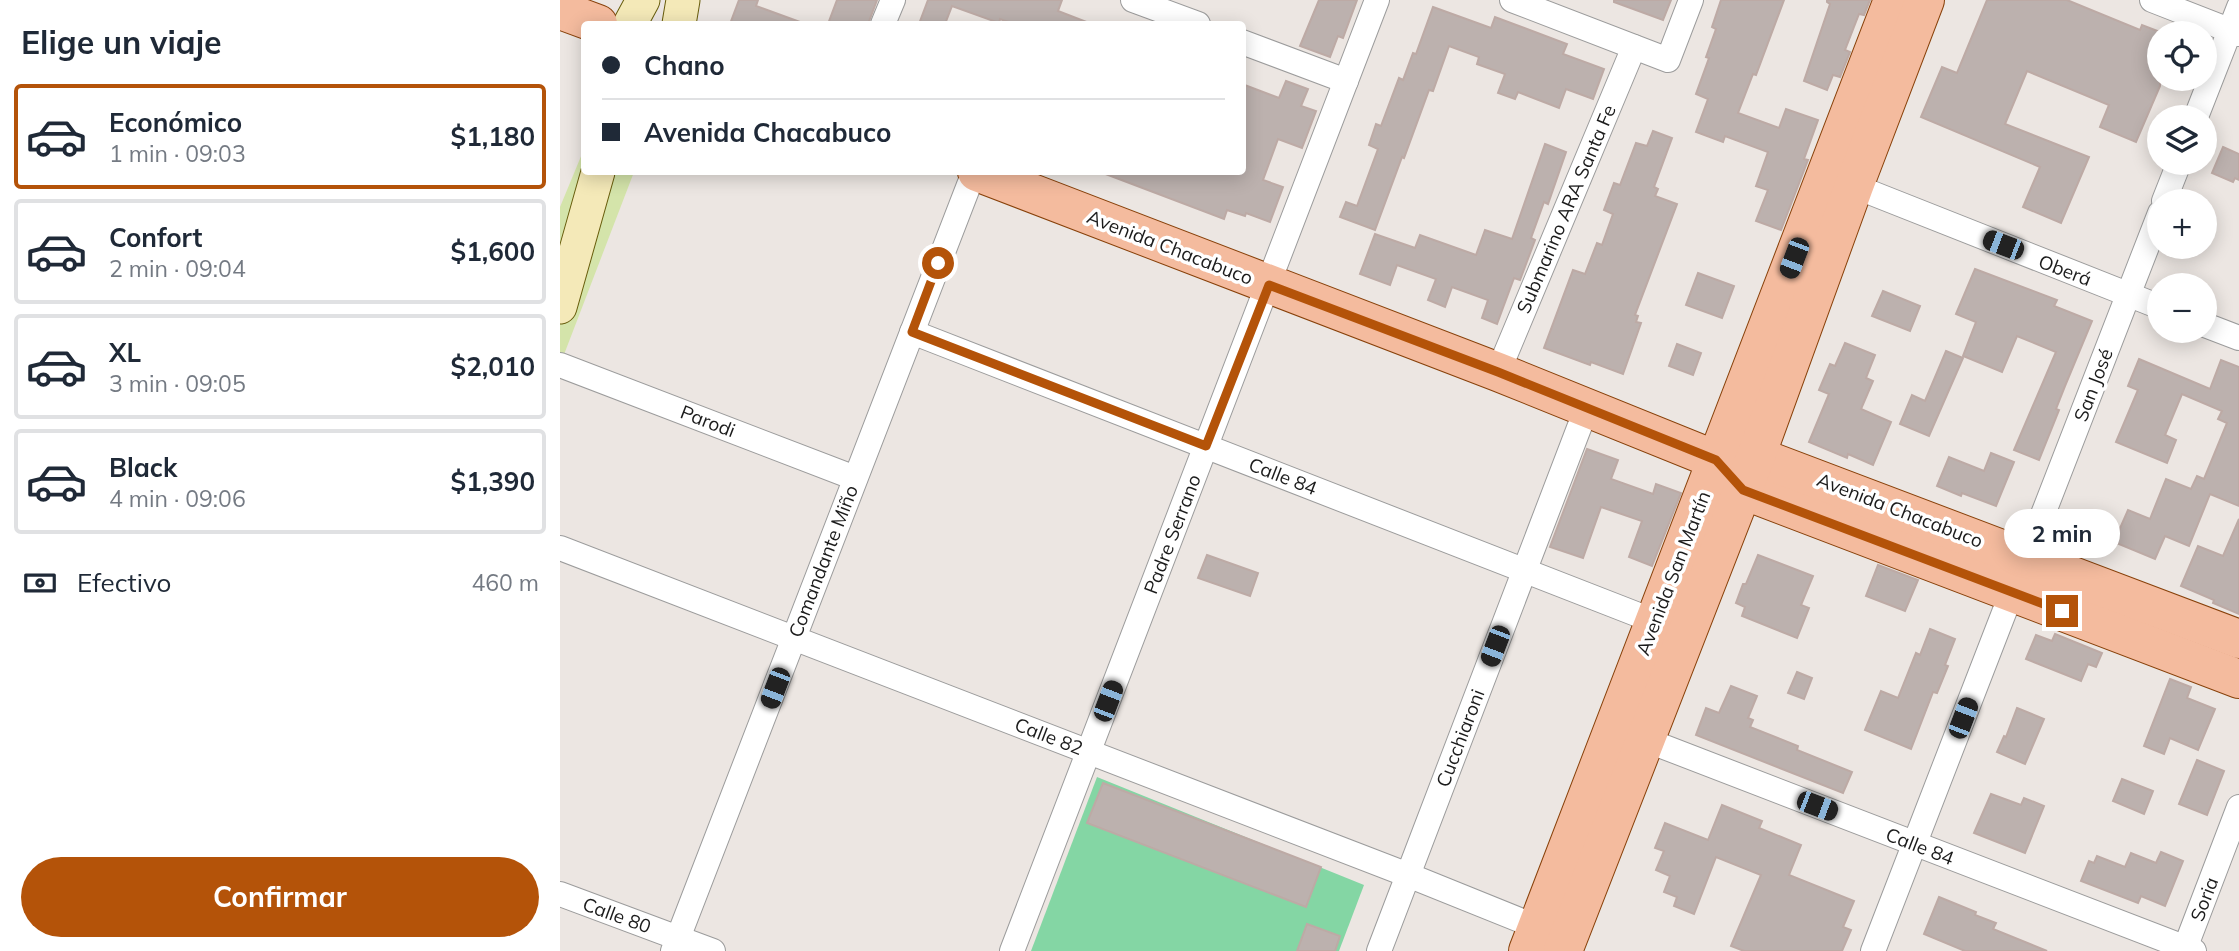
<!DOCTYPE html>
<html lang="es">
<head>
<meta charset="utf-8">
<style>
  :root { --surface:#fff; --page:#f2f2f3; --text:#1f2937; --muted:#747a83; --line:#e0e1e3; --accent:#b45309 }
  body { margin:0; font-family:Mulish,sans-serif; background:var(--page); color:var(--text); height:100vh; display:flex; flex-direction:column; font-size:26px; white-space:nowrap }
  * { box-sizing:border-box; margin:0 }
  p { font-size:23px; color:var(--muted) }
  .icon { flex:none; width:38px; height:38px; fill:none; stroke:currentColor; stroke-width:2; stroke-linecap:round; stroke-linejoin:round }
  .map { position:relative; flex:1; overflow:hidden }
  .panel { display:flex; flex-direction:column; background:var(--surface); width:560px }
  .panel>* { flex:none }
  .hud { position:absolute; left:21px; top:21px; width:665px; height:154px; border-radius:7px; box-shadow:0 4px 18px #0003; display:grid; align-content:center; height:154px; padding:0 21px; background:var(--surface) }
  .buttons { position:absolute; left:1587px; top:21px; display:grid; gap:14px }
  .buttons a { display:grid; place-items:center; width:70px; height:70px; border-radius:50%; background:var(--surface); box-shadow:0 4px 18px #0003; font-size:35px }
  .end { position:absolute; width:32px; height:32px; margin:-16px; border:9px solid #b45309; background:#fff; box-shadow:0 0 0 4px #fff }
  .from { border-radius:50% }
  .bubble { position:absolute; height:49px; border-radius:24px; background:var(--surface); box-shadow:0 4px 18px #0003; font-size:23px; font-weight:700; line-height:49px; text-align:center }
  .car { position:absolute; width:21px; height:42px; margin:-21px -10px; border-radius:9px; box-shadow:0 0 5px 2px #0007; background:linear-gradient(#222 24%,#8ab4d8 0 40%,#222 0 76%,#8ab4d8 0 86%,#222 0) }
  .hud b { display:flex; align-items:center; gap:24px; height:66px; font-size:26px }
  .hud b+b { border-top:2px solid var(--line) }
  .hud i { width:18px; height:18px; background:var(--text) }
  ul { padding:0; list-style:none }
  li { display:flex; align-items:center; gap:21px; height:105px; margin:0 14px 10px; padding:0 7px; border:4px solid var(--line); border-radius:7px }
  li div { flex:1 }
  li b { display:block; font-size:26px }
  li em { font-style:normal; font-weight:700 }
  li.selected { border-color:var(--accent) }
  li>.icon { width:63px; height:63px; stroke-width:1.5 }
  h2 { padding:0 21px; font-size:32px; line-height:84px }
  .pay { display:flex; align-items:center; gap:18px; height:77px; padding:0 21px; font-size:26px }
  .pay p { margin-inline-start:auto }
  .button { display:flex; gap:14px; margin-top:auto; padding:14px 21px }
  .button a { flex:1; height:80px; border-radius:42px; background:var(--accent); color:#fff; font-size:28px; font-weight:700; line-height:80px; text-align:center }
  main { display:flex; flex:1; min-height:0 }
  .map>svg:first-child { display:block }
  .grass { fill:#d4e4aa }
  .pitch { fill:#84d6a4 }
  .building { fill:#bcb1ae; stroke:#bdaaa5; stroke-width:2 }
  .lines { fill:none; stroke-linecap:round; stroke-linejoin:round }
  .street-casing { stroke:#9c9c9c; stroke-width:26 }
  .secondary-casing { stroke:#685d0c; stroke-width:35 }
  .primary-casing { stroke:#88410a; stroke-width:40 }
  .street { stroke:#fff; stroke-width:24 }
  .secondary { stroke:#f4e9b8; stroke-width:33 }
  .primary { stroke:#f4bb9e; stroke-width:38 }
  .route { stroke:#b45309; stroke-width:9 }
  .labels { text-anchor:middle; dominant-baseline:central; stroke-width:7; stroke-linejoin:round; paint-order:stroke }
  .street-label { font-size:19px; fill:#1b1b1b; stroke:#fff }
</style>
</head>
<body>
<main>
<section class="panel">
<h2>Elige un viaje</h2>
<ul>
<li class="selected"><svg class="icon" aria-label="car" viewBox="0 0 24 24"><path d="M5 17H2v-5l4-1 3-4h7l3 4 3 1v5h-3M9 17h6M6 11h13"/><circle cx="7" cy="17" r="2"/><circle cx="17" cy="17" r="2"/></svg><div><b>Económico</b><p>1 min · 09:03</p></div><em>$1,180</em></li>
<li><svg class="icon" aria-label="car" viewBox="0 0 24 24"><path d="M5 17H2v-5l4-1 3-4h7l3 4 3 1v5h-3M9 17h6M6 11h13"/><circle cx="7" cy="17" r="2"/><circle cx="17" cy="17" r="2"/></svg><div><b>Confort</b><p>2 min · 09:04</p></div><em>$1,600</em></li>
<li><svg class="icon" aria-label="car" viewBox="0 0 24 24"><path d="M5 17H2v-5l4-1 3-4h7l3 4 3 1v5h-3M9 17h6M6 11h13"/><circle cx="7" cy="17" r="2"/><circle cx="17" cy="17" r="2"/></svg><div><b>XL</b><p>3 min · 09:05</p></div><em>$2,010</em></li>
<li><svg class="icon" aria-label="car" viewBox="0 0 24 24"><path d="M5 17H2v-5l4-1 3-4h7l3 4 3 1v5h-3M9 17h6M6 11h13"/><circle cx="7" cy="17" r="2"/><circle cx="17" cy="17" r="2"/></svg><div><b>Black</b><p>4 min · 09:06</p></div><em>$1,390</em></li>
</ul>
<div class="pay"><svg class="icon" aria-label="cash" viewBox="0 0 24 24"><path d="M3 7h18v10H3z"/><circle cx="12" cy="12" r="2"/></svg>Efectivo<p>460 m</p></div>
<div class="button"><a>Confirmar</a></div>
</section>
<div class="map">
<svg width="1679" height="951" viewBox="0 0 1679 951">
  <rect width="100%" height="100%" fill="#ece6e2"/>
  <path class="grass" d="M 24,149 L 24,172 L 74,172 L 0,365 L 0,207 Z"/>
  <path class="pitch" d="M 537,777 L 804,885 L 779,951 L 471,951 Z"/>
  <g class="building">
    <path d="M 179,0 L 198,0 L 196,6 L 240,22 L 240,24 L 170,24 Z"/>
    <path d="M 277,0 L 317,0 L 308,24 L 268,24 Z"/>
    <path d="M 368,0 L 502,0 L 498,11 L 529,23 L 529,24 L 454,24 L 440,19 L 439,23 L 392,6 L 385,24 L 359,24 Z"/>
    <path d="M 759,0 L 797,0 L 783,38 L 778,36 L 770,57 L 740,46 Z"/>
    <path d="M 1054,0 L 1111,0 L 1103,20 L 1054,2 Z"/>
    <path d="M 1161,0 L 1224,0 L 1196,75 L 1193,74 L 1178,113 L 1219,128 L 1226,109 L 1258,120 L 1244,159 L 1248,160 L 1221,230 L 1196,221 L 1208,190 L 1196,186 L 1208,152 L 1165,136 L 1163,142 L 1136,132 L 1148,99 L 1136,94 L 1149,58 L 1146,57 L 1156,29 L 1152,27 Z"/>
    <path d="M 1267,0 L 1310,0 L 1304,15 L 1299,14 L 1285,50 L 1290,52 L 1280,77 L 1273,75 L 1267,90 L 1244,81 L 1270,4 L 1267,2 Z"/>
    <path d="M 1427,0 L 1507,0 L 1580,30 L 1582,25 L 1600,32 L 1600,86 L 1576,142 L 1540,127 L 1549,105 L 1467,71 L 1445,124 L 1529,157 L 1501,223 L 1463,207 L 1480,167 L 1361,117 L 1382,67 L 1397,73 Z"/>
    <path d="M 873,7 L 931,28 L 935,17 L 1007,44 L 1003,54 L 1044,69 L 1033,99 L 1006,89 L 999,108 L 958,92 L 955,99 L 938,93 L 945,74 L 917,64 L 919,57 L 889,46 L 873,91 L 869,90 L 844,158 L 842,157 L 815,230 L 780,217 L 786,202 L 797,206 L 818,149 L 809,145 L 816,124 L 821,126 L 839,78 L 843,80 L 853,53 L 856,54 Z"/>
    <path d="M 726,81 L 748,89 L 741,106 L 756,111 L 742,148 L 718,139 L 703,180 L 723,187 L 710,222 L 686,213 L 685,216 L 667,210 L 664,219 L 543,173 L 543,172 L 682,172 L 682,84 L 719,98 Z"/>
    <path d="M 1093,131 L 1112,138 L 1094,187 L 1098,189 L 1095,196 L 1117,204 L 1075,315 L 1078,316 L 1076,322 L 1081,323 L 1063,374 L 1031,362 L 1030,365 L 984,348 L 1013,270 L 1025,274 L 1037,243 L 1042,245 L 1053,214 L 1044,210 L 1054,183 L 1060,185 L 1076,143 L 1087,146 Z"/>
    <path d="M 985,144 L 1006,152 L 988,204 L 984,202 L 971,238 L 975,240 L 960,280 L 954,278 L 937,324 L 922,318 L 928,300 L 892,287 L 885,307 L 868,300 L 876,279 L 837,265 L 830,285 L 800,274 L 815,234 L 855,248 L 860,235 L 916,255 L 925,230 L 952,239 Z"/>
    <path d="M 1663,147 L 1679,154 L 1679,180 L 1675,178 L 1673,182 L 1652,173 Z"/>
    <path d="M 1415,269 L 1497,300 L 1494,306 L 1532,321 L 1505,386 L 1496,409 L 1499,410 L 1479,460 L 1454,450 L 1496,352 L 1457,336 L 1442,372 L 1403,356 L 1416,322 L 1396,314 Z"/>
    <path d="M 1138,273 L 1174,286 L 1162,318 L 1126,305 Z"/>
    <path d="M 1323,291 L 1360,306 L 1350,331 L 1312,316 Z"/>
    <path d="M 1285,343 L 1315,355 L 1306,378 L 1313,381 L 1301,409 L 1331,422 L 1313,465 L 1288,454 L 1287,458 L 1249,442 L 1269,394 L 1259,390 L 1270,364 L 1275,366 Z"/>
    <path d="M 1117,344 L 1141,353 L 1133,375 L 1109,366 Z"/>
    <path d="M 1386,351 L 1403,358 L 1369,436 L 1340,424 L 1352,395 L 1365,401 Z"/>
    <path d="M 1579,359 L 1650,389 L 1661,360 L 1679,367 L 1679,506 L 1650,494 L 1629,546 L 1605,536 L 1595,559 L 1554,542 L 1568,510 L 1590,519 L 1606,479 L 1631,489 L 1637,476 L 1644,479 L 1667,423 L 1658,419 L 1662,411 L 1622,394 L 1605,435 L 1616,440 L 1607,463 L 1556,442 L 1578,390 L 1568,386 Z"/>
    <path d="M 1027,449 L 1058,460 L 1051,479 L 1093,494 L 1096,484 L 1121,493 L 1092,566 L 1069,557 L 1082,521 L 1041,507 L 1023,558 L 990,547 Z"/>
    <path d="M 1431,453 L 1454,462 L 1436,506 L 1402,493 L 1401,496 L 1377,486 L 1389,457 L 1424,471 Z"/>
    <path d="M 1679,519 L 1679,614 L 1653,603 L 1654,600 L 1621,586 L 1638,546 L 1663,556 Z"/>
    <path d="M 647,555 L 698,573 L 690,596 L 638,578 Z"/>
    <path d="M 1198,555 L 1253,576 L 1241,605 L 1249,608 L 1237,638 L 1182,616 L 1185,607 L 1176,603 L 1183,584 L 1186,584 Z"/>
    <path d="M 1318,565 L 1358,580 L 1345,611 L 1306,596 Z"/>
    <path d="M 1370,629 L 1395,639 L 1385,665 L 1388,666 L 1377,693 L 1373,692 L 1351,749 L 1305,730 L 1321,691 L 1338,698 L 1356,653 L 1360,655 Z"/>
    <path d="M 1495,634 L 1542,653 L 1536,667 L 1528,664 L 1521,681 L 1466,659 L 1476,635 L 1492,641 Z"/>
    <path d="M 1237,672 L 1252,678 L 1244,699 L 1228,693 Z"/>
    <path d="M 1610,679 L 1631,687 L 1627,698 L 1655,709 L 1638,750 L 1610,738 L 1604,754 L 1584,746 Z"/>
    <path d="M 1171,686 L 1197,696 L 1188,718 L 1193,720 L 1190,727 L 1238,746 L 1237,750 L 1292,772 L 1283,793 L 1136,735 L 1146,708 L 1159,713 Z"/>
    <path d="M 1457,708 L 1484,719 L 1465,764 L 1437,752 L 1444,736 L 1446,737 Z"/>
    <path d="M 1637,760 L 1664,771 L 1647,815 L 1619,804 Z"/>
    <path d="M 1562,779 L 1593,791 L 1584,814 L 1553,801 Z"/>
    <path d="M 543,783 L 761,867 L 746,907 L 527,823 Z"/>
    <path d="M 1431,794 L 1461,805 L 1464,798 L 1484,806 L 1465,853 L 1414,833 Z"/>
    <path d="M 1162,805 L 1202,821 L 1199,828 L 1241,845 L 1229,875 L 1294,901 L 1283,927 L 1291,930 L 1282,951 L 1184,951 L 1171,946 L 1201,875 L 1156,857 L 1134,914 L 1114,906 L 1117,897 L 1104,892 L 1110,876 L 1096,870 L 1104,851 L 1095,848 L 1105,823 L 1148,840 Z"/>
    <path d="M 1601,852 L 1623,861 L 1605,906 L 1581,896 L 1578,903 L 1521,881 L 1529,861 L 1534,863 L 1537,856 L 1565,867 L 1571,853 L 1596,863 Z"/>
    <path d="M 1379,897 L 1416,912 L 1415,915 L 1436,923 L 1433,929 L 1487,951 L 1405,951 L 1364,934 Z"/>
    <path d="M 747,924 L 780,936 L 775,951 L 737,951 Z"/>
  </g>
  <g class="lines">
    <defs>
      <g id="street">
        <path d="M 573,0 L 638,24"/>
        <path d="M 952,0 L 1108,60 L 1131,0"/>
        <path d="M 1592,0 L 1679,34"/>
        <path d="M 323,24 L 333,0"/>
        <path d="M 682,42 L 786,81"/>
        <path d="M 1636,117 L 1679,7"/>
        <path d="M 1294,186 L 1600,307"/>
        <path d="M 1604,201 L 1619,163"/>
        <path d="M 1645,325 L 1679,338"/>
        <path d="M 352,332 L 1094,621"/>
        <path d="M 0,365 L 295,478"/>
        <path d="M 938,372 L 1074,47"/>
        <path d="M 0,548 L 848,875 L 977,927"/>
        <path d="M 1466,558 L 1600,213"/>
        <path d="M 1086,740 L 1634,951"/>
        <path d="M 0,894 L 153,951"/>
        <path d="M 113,951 L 414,172"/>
        <path d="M 452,951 L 817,0"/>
        <path d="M 819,951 L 1027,407"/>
        <path d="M 1313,951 L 1452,592"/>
        <path d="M 1624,951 L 1679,807"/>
      </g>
      <g id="secondary">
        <path d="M 70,24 L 83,0"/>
        <path d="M 119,24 L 123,0"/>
        <path d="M 0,307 L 38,172"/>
      </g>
      <g id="primary">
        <path d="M 0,10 L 38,24"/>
        <path d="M 417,172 L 938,372 L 1156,460 L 1183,490 L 1679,679"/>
        <path d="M 1172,458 L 1196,456 L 1679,639"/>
        <path d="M 968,951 L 1333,0"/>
        <path d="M 1003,951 L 1196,456 L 1294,186 L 1365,0"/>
      </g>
    </defs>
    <use href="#street" class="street-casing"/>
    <use href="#secondary" class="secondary-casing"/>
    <use href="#primary" class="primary-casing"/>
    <use href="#street" class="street"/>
    <use href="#secondary" class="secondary"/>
    <use href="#primary" class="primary"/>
  </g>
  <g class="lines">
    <path class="route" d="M 378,263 L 352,332 L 646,446 L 709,285 L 938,372 L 1156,460 L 1183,490 L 1502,611"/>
  </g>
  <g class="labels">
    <g class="street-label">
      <text transform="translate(1006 209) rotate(-67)">Submarino ARA Santa Fe</text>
      <text transform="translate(610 247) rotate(21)">Avenida Chacabuco</text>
      <text transform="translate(1505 270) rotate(21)">Oberá</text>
      <text transform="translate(1533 385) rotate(-69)">San José</text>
      <text transform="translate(148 421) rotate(21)">Parodi</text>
      <text transform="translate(723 476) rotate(21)">Calle 84</text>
      <text transform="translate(1340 510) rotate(21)">Avenida Chacabuco</text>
      <text transform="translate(612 534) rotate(-69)">Padre Serrano</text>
      <text transform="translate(263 561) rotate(-69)">Comandante Miño</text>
      <text transform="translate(1113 573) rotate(-69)">Avenida San Martín</text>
      <text transform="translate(489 736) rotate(21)">Calle 82</text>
      <text transform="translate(900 738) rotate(-69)">Cucchiaroni</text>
      <text transform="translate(1360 846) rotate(21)">Calle 84</text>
      <text transform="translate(1644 899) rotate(-69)">Soria</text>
      <text transform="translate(57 915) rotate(20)">Calle 80</text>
    </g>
  </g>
</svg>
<div class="buttons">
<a><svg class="icon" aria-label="locate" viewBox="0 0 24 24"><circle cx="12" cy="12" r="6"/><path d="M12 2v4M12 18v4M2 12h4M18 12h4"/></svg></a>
<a><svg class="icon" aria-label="layers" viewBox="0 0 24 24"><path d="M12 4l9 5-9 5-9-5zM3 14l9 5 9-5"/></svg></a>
<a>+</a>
<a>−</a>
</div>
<i class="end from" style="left:378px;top:263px"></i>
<i class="end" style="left:1502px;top:611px"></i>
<div class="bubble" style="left:1444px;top:509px;width:116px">2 min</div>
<i class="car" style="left:1443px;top:245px;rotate:291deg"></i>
<i class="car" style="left:1234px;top:258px;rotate:201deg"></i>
<i class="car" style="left:935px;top:646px;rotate:201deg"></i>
<i class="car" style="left:215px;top:688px;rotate:201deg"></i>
<i class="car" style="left:548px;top:701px;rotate:21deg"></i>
<i class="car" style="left:1403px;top:718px;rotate:21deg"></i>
<i class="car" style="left:1257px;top:806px;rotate:111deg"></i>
<div class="hud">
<b><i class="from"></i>Chano</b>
<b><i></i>Avenida Chacabuco</b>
</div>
</div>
</main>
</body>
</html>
